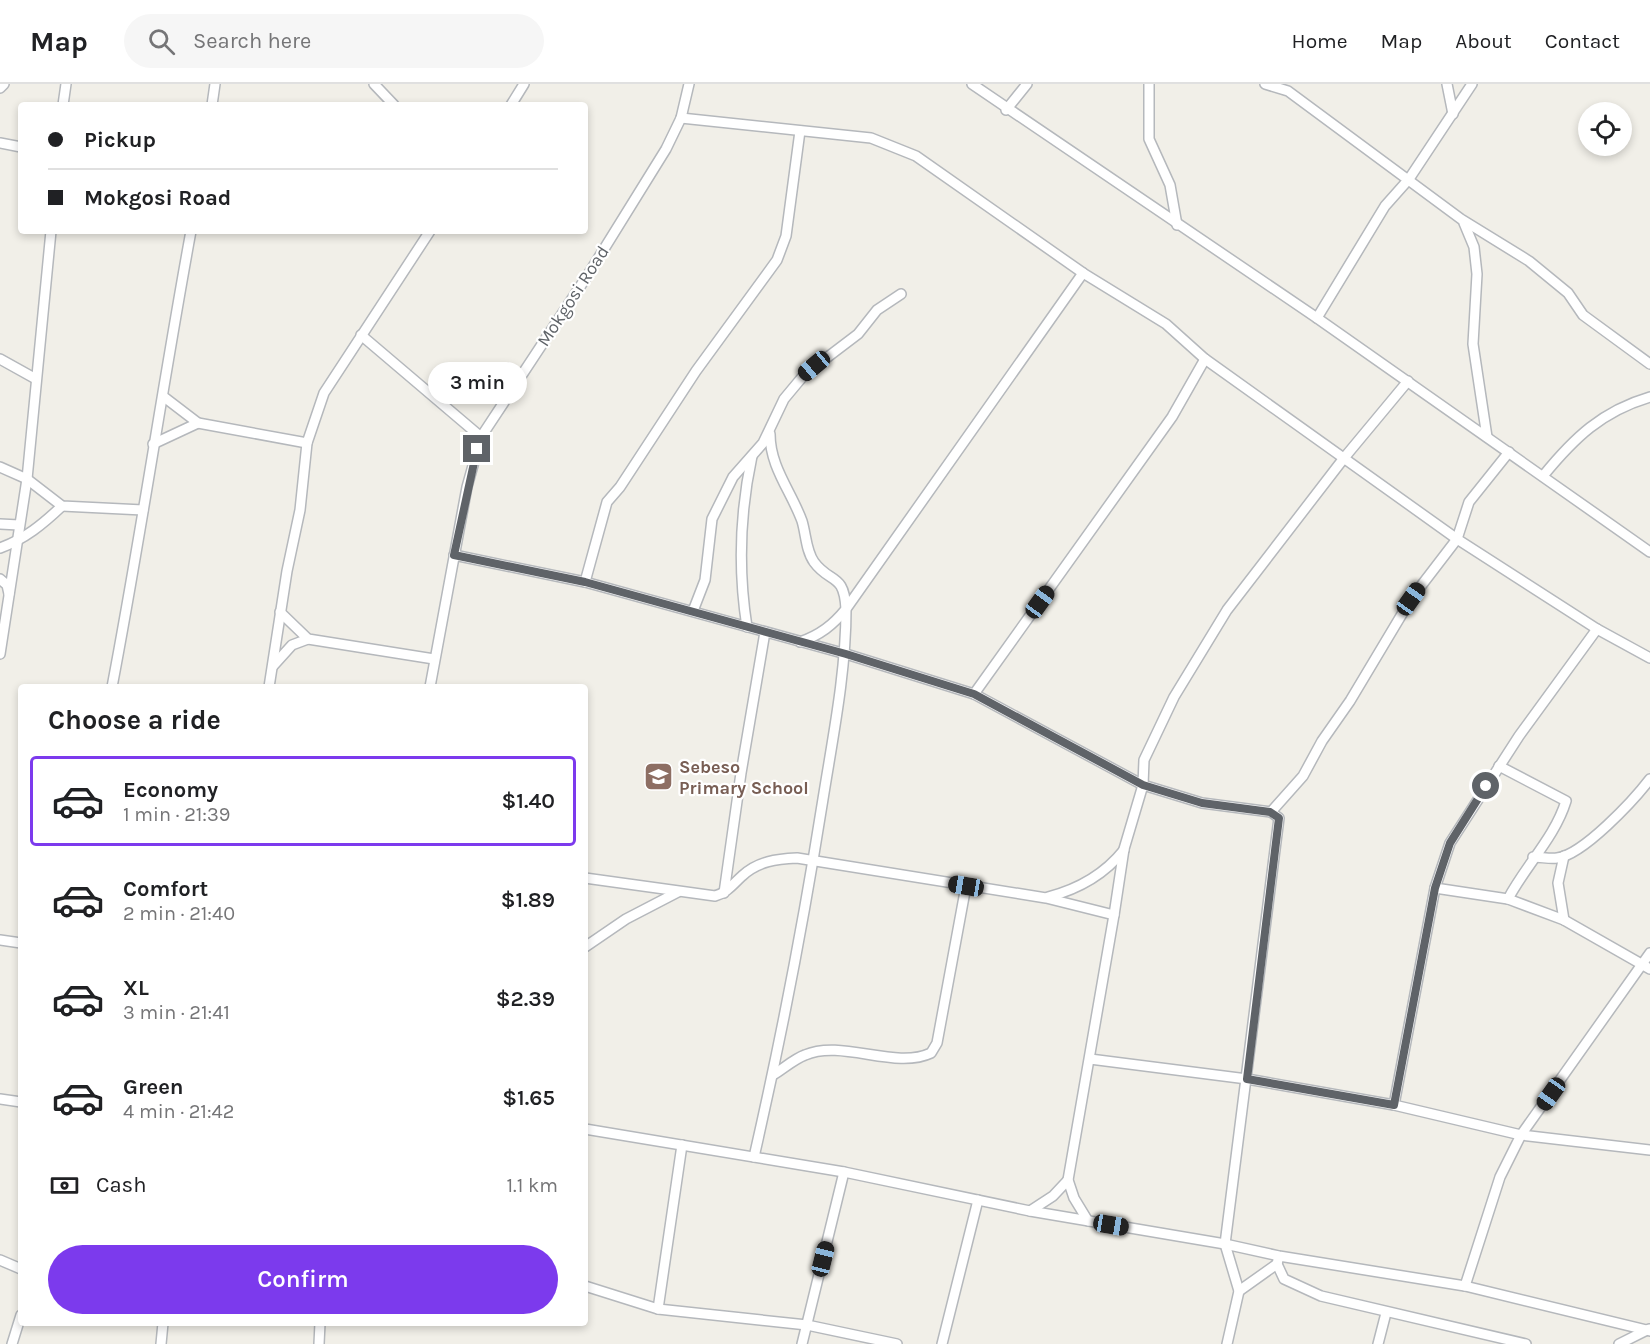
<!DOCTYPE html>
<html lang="en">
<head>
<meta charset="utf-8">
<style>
  :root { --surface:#fff; --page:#f6f6f6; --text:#202124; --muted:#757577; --line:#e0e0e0; --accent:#7c3aed }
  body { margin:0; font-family:Karla,sans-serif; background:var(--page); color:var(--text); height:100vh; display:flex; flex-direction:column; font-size:22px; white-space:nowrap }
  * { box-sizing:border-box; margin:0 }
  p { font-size:20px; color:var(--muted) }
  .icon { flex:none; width:33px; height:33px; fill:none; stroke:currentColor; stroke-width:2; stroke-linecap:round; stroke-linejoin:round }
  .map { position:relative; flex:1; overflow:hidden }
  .sheet { position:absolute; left:18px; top:600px; width:570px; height:642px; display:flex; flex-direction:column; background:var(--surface); border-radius:6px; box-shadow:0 3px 9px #0003 }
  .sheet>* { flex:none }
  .banner { position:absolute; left:18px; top:18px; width:570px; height:132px; border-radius:6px; box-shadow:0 3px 9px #0003; display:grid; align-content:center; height:132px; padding:0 30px; background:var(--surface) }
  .controls { position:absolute; left:1578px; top:18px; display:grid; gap:12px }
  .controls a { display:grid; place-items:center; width:54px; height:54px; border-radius:50%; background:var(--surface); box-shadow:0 3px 9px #0003; font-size:30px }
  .end { position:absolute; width:27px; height:27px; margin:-14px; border:8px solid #5f6368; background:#fff; box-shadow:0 0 0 3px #fff }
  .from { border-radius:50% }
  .bubble { position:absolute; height:42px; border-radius:21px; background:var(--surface); box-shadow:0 3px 9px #0003; font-size:20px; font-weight:600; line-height:42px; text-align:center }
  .car { position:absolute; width:18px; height:36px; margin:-18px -9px; border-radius:8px; box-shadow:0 0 4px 2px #0007; background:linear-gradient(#222 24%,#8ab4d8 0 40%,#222 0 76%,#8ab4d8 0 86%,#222 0) }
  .banner b { display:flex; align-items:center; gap:21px; height:57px; font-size:22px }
  .banner b+b { border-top:2px solid var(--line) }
  .banner i { width:15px; height:15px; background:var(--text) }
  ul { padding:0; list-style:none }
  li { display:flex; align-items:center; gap:18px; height:90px; margin:0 12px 9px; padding:0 18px; border:3px solid transparent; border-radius:6px }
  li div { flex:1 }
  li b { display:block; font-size:22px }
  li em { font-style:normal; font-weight:600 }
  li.selected { border-color:var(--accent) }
  li>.icon { width:54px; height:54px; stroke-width:1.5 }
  h2 { padding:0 30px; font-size:27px; line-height:72px }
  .pay { display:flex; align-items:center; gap:15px; height:66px; padding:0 30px; font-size:22px }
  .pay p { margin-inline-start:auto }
  .cta { display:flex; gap:12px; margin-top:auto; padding:12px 30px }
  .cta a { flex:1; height:69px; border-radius:36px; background:var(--accent); color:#fff; font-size:24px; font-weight:600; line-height:69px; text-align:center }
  header { display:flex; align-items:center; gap:36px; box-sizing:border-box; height:84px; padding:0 30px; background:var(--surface); border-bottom:2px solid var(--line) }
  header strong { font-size:28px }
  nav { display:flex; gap:33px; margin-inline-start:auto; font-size:21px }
  .search { width:420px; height:54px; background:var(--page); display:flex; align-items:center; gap:15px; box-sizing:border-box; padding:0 21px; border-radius:33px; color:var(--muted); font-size:22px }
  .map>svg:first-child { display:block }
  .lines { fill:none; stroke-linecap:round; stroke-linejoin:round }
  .street-casing { stroke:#b5b8bc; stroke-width:12 }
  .street { stroke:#fff; stroke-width:9 }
  .route { stroke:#5f6368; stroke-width:8 }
  .labels { text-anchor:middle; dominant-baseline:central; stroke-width:4.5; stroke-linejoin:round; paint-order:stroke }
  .street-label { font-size:18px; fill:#5f6368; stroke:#fff }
  .education-label { font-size:18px; font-weight:bold; fill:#785e54; stroke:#fff; text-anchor:start }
</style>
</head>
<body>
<header>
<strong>Map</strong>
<div class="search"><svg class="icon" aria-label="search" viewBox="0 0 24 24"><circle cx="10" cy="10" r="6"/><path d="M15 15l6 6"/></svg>Search here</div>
<nav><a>Home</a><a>Map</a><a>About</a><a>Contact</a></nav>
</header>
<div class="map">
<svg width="1650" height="1260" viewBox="0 0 1650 1260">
  <rect width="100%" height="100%" fill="#f1efe8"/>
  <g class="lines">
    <defs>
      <g id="street">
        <path d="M 374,0 L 394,21"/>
        <path d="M 972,0 L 1317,234 L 1650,468"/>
        <path d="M 1149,0 L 1149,55 L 1170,101 L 1177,141"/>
        <path d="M 1265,0 L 1288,7 L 1461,135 L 1529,177 L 1568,209 L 1583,231 L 1650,280"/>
        <path d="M 1447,0 L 1453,30"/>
        <path d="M 0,4 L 4,0"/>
        <path d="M 63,21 L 66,0"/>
        <path d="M 212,21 L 215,0"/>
        <path d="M 511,21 L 524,0"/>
        <path d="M 1006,26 L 1027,0"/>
        <path d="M 681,34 L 871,54 L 916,72 L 1083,189 L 1166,240 L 1205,275 L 1457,455 L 1597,545 L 1650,574"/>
        <path d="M 0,59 L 21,63"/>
        <path d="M 1464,139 L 1474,163 L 1477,190 L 1473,260 L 1487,353"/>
        <path d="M 1317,234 L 1385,122 L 1409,95 L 1472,0"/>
        <path d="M 361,251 L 481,353"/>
        <path d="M 0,275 L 36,295"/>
        <path d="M 164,313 L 198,339 L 307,359"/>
        <path d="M 770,350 C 770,383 791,407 802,437 C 806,450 806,467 814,478 C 830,500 844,488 846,525 C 833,541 820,551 800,558"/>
        <path d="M 153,360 L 198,339"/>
        <path d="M 0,383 L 27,395 L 62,422 L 143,426"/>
        <path d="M 1543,392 C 1574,354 1602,327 1650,313"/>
        <path d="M 0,440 L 19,441"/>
        <path d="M 0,464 C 25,455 43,440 62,422"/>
        <path d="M 454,471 L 585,498 L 846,570 L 974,610 L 1143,701 L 1202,719 L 1271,728 L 1279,734 L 1225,1160 L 1239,1207 L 1227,1260"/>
        <path d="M 0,495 L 7,501 L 9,510"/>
        <path d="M 585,498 L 607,418 L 620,403 L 696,287 L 777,176 L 786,152 L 800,47"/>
        <path d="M 693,527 L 705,496 L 712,435 L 733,393 L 763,359 L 784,315 L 804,291 L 858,250 L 877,226 L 901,210"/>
        <path d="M 280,528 L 308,555 L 434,575"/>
        <path d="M 747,543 C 738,486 740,428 752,372"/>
        <path d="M 0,570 L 27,395 L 51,147"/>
        <path d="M 273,582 L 292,561 L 308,555"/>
        <path d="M 112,603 C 141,451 163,299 191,147"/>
        <path d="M 269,603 L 287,487 L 300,426 L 307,359 L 324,309 L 430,147"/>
        <path d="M 430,603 L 467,403 L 481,353 L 591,186 L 666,65 L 681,34 L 689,0"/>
        <path d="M 974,610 L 1172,333 L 1205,275"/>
        <path d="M 1499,682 L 1566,717 C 1555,753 1526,781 1508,815"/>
        <path d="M 1271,728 L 1303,692 L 1322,657 L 1350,617 L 1411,515 L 1457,455 L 1469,418 L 1509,368"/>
        <path d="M 1564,772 L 1558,799 L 1564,836"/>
        <path d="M 1533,773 C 1541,773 1550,775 1557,774 C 1583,771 1634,716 1650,695"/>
        <path d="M 585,794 L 715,812 C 728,808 733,800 742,792 C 758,777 777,775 797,774 L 1046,814 L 1114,831 L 1068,1096 L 1074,1114 L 1088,1137"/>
        <path d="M 1435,804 L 1508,815 L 1564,836 L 1650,885"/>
        <path d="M 724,809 L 741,689 L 765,548"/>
        <path d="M 1048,813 C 1079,805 1104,791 1124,766"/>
        <path d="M 1114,831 L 1124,765 L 1143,701 L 1144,676 L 1174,613 L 1227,526 L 1344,374 L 1408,297"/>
        <path d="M 0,856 L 21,859"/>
        <path d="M 585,863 L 626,835 L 678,808"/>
        <path d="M 1090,975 L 1247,995 L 1394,1021 L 1521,1051 L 1500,1093 L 1465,1202"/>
        <path d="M 773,991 C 783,985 794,975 805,971 C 842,955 895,986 931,969 L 937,959 L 966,802"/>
        <path d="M 0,1015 L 21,1018"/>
        <path d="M 1394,1021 L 1435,804 L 1450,759 L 1519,652 L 1597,545"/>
        <path d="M 585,1045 L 844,1088 L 1030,1127 L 1225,1160 L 1279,1172 L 1465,1202 L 1650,1247"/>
        <path d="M 1521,1051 L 1650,869"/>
        <path d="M 1521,1051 L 1650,1066"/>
        <path d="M 682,1061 L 658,1225 L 807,1241 L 897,1260"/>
        <path d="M 754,1073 C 781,955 804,835 823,715 C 833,652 846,589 846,525 L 1083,189"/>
        <path d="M 1030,1127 L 1053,1112 L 1068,1096"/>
        <path d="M 0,1176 L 21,1185"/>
        <path d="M 1277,1180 L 1284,1195 L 1321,1212 L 1526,1260"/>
        <path d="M 585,1202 L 658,1225"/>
        <path d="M 1239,1207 L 1277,1180 L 1278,1176"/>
        <path d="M 12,1260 L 21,1231"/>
        <path d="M 161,1260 L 163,1239"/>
        <path d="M 319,1260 L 320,1239"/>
        <path d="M 802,1260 L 844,1088"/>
        <path d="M 942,1260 L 978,1116"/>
        <path d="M 1378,1260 L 1386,1229"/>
        <path d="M 1619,1260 L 1649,1245"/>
      </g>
    </defs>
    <use href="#street" class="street-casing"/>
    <use href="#street" class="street"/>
  </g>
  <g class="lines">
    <path class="route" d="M 477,365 L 454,471 L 585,498 L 846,570 L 974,610 L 1143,701 L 1202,719 L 1270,728 L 1279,734 L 1247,995 L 1394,1021 L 1435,804 L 1450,759 L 1486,702"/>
  </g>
  <defs>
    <symbol id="school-square" viewBox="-11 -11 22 22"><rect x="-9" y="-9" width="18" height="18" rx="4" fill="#8d6e63" stroke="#fff"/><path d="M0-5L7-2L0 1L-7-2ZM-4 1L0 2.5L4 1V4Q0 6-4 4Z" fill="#fff"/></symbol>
  </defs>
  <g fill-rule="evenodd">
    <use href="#school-square" x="642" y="676" width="33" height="33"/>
  </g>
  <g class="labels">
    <g class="street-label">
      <text transform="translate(573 212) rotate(-57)">Mokgosi Road</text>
    </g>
    <g class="education-label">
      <text x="679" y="683">Sebeso<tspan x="679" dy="21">Primary School</tspan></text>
    </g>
  </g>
</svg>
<div class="controls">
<a><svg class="icon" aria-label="locate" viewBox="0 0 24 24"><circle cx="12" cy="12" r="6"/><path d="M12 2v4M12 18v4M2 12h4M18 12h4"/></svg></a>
</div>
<i class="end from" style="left:1486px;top:702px"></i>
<i class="end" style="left:477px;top:365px"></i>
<div class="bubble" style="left:428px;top:278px;width:99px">3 min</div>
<i class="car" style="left:814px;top:282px;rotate:230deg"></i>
<i class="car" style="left:1411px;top:515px;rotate:35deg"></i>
<i class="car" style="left:1040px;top:518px;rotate:36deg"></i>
<i class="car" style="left:966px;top:802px;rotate:279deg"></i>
<i class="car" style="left:1551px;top:1010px;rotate:215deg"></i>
<i class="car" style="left:1111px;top:1141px;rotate:100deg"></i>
<i class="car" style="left:823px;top:1175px;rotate:14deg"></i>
<div class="banner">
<b><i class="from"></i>Pickup</b>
<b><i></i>Mokgosi Road</b>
</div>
<section class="sheet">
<h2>Choose a ride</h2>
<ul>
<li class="selected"><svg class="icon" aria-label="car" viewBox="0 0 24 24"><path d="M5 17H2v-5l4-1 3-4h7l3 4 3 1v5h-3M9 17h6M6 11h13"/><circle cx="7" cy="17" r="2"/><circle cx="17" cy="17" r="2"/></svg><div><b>Economy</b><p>1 min · 21:39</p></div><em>$1.40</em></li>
<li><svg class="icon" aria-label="car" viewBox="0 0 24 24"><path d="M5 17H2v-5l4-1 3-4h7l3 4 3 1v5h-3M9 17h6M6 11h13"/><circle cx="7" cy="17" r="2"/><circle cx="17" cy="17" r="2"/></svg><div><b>Comfort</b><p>2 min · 21:40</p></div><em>$1.89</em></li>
<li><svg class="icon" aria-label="car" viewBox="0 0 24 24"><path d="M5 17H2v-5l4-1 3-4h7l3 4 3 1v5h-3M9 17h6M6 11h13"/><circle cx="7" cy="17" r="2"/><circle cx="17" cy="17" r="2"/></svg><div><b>XL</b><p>3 min · 21:41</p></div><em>$2.39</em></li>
<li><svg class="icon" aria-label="car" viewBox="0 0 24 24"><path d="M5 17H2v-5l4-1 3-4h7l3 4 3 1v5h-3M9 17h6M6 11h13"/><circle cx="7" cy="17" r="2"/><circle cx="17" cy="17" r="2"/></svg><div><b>Green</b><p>4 min · 21:42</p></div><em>$1.65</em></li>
</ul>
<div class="pay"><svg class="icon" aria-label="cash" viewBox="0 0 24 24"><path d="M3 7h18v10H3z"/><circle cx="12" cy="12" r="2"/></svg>Cash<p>1.1 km</p></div>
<div class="cta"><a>Confirm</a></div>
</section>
</div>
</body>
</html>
